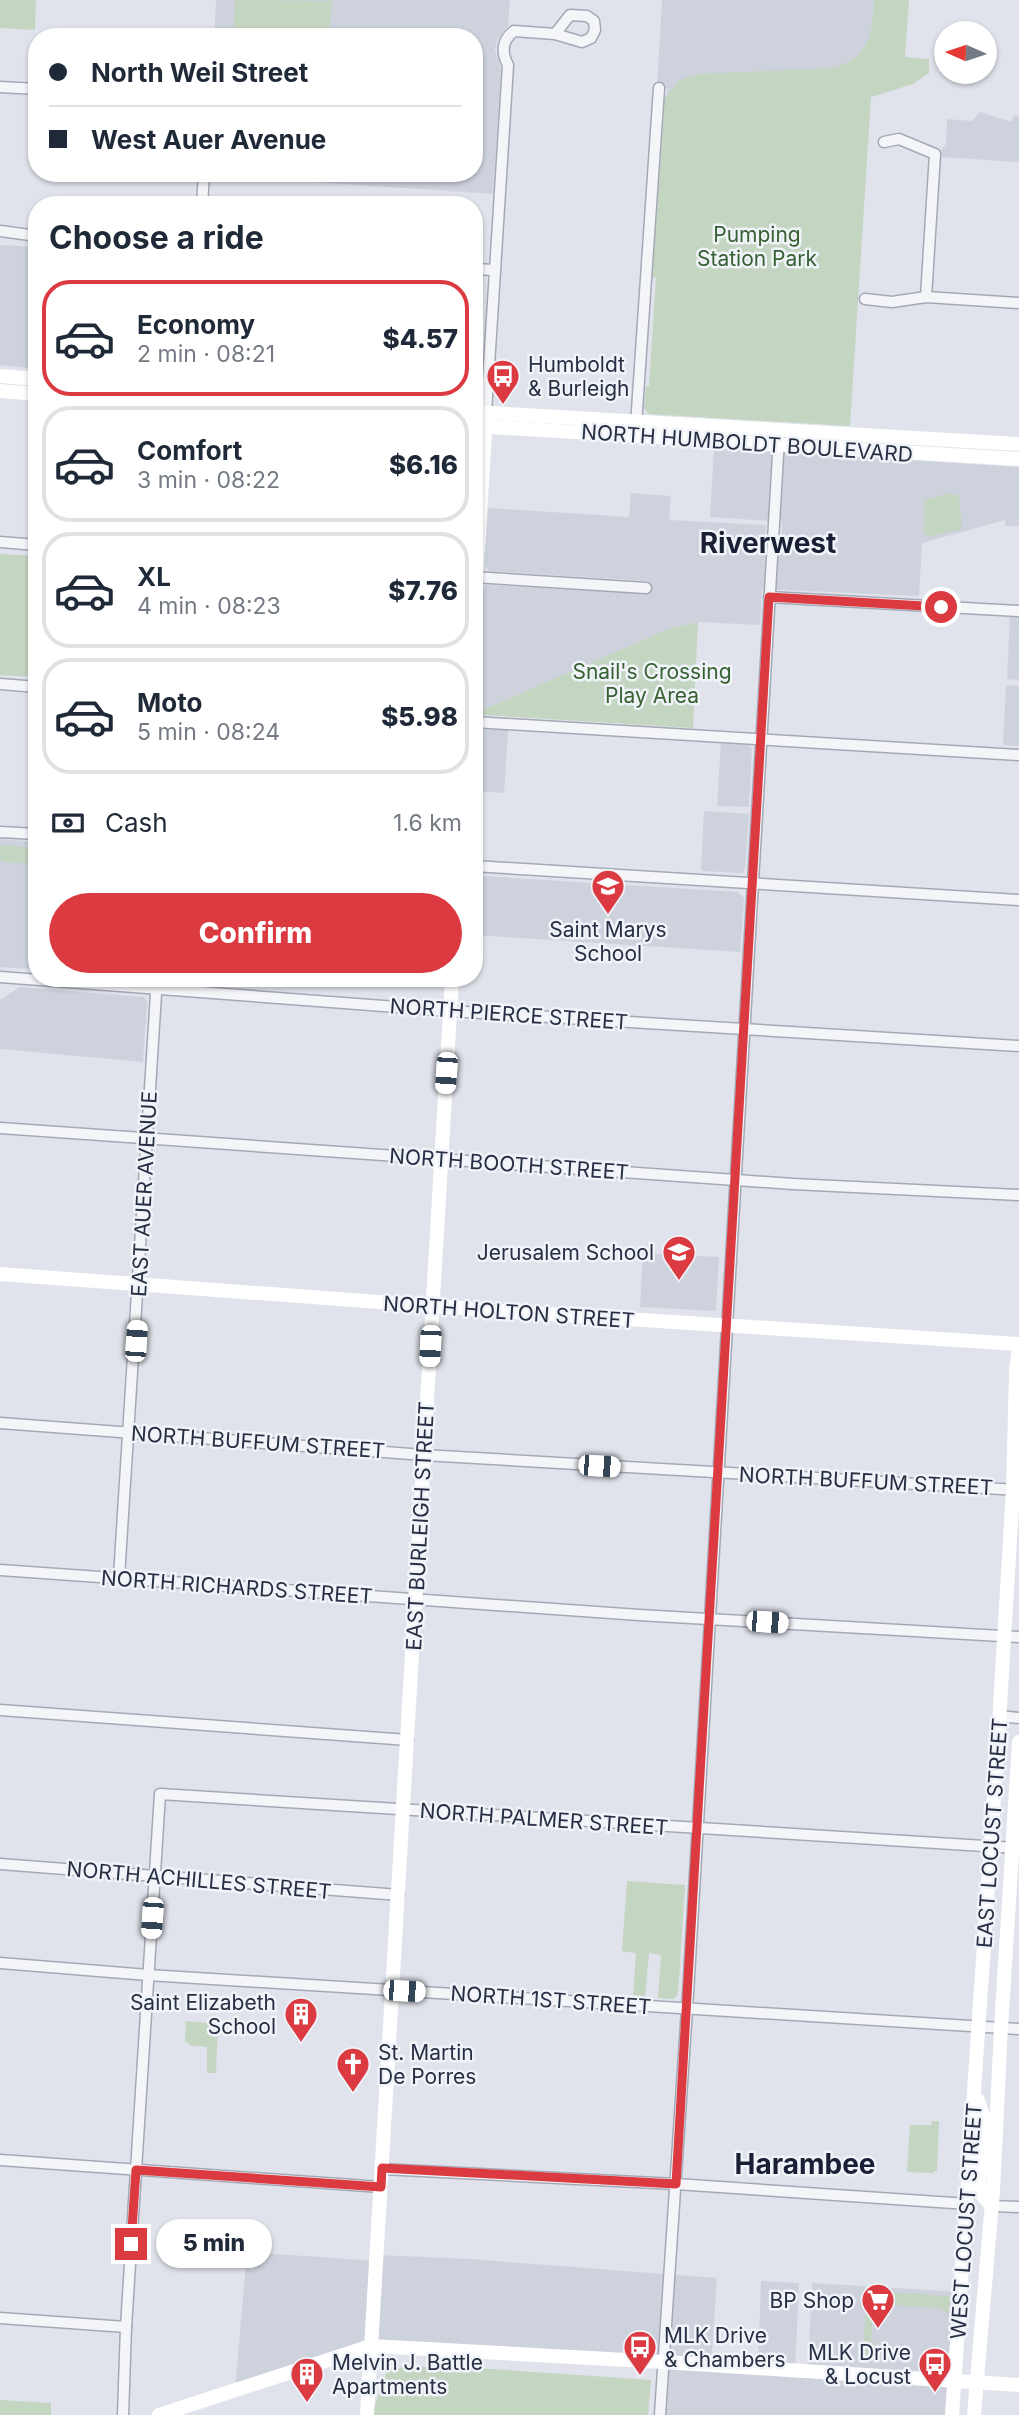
<!DOCTYPE html>
<html lang="en">
<head>
<meta charset="utf-8">
<style>
  :root { --surface:#fff; --page:#f6f6f7; --text:#1f2937; --muted:#747a83; --line:#e0e1e3; --accent:#db3a41 }
  body { margin:0; font-family:Inter,sans-serif; background:var(--page); color:var(--text); height:100vh; display:flex; flex-direction:column; font-size:26px; white-space:nowrap }
  * { box-sizing:border-box; margin:0 }
  p { font-size:23px; color:var(--muted) }
  .icon { flex:none; width:38px; height:38px; fill:none; stroke:currentColor; stroke-width:2; stroke-linecap:round; stroke-linejoin:round }
  .map { position:relative; flex:1; overflow:hidden }
  .details { position:absolute; left:28px; top:196px; width:455px; height:791px; display:flex; flex-direction:column; background:var(--surface); border-radius:28px; box-shadow:0 2px 5px #0004 }
  .details>* { flex:none }
  .banner { position:absolute; left:28px; top:28px; width:455px; height:154px; border-radius:28px; box-shadow:0 2px 5px #0004; display:grid; align-content:center; height:154px; padding:0 21px; background:var(--surface) }
  .needle { width:46px; rotate:273deg }
  .tools { position:absolute; left:934px; top:21px; display:grid; gap:14px }
  .tools a { display:grid; place-items:center; width:63px; height:63px; border-radius:50%; background:var(--surface); box-shadow:0 2px 5px #0004; font-size:35px }
  .end { position:absolute; width:32px; height:32px; margin:-16px; border:9px solid #db3a41; background:#fff; box-shadow:0 0 0 4px #fff }
  .from { border-radius:50% }
  .bubble { position:absolute; height:49px; border-radius:24px; background:var(--surface); box-shadow:0 2px 5px #0004; font-size:23px; font-weight:800; line-height:49px; text-align:center }
  .car { position:absolute; width:21px; height:42px; margin:-21px -10px; border-radius:9px; box-shadow:0 0 5px 2px #0007; background:linear-gradient(#fff 24%,#345 0 40%,#fff 0 76%,#345 0 86%,#fff 0) }
  .banner b { display:flex; align-items:center; gap:24px; height:66px; font-size:26px }
  .banner b+b { border-top:2px solid var(--line) }
  .banner i { width:18px; height:18px; background:var(--text) }
  ul { padding:0; list-style:none }
  li { display:flex; align-items:center; gap:21px; height:116px; margin:0 14px 10px; padding:0 7px; border:4px solid var(--line); border-radius:28px }
  li div { flex:1 }
  li b { display:block; font-size:26px }
  li em { font-style:normal; font-weight:800 }
  li.on { border-color:var(--accent) }
  li>.icon { width:63px; height:63px; stroke-width:1.5 }
  h2 { padding:0 21px; font-size:32px; line-height:84px }
  .pay { display:flex; align-items:center; gap:18px; height:77px; padding:0 21px; font-size:26px }
  .pay p { margin-inline-start:auto }
  .cta { display:flex; gap:14px; margin-top:auto; padding:14px 21px }
  .cta a { flex:1; height:80px; border-radius:42px; background:var(--accent); color:#fff; font-size:28px; font-weight:800; line-height:80px; text-align:center }
  .map>svg:first-child { display:block }
  .built { fill:#ced2dd }
  .green { fill:#c4d5c1 }
  .lines { fill:none; stroke-linecap:round; stroke-linejoin:round }
  .street-casing { stroke:#a5a9b6; stroke-width:13 }
  .street { stroke:#f4f5f8; stroke-width:10 }
  .secondary { stroke:#fff; stroke-width:14 }
  .route { stroke:#db3a41; stroke-width:9 }
  .labels { text-anchor:middle; dominant-baseline:central; stroke-width:5; stroke-linejoin:round; paint-order:stroke }
  .park-label { font-size:21px; fill:#376133; stroke:#f0f3f8 }
  .poi-label { font-size:21px; fill:#272f44; stroke:#f0f3f8; text-anchor:start }
  .street-label { font-size:21px; fill:#272f44; stroke:#f0f3f8 }
  .district-label { font-size:28px; font-weight:bold; fill:#192035; stroke:#f0f3f8 }
</style>
</head>
<body>
<div class="map">
<svg width="1019" height="2415" viewBox="0 0 1019 2415">
  <rect width="100%" height="100%" fill="#e0e3eb"/>
  <g class="built">
    <path d="M 216,0 L 510,0 L 508,26 L 498,39 L 495,49 L 501,70 L 493,194 L 211,175 L 211,173 L 474,173 L 474,37 L 214,37 Z"/>
    <path d="M 662,0 L 879,0 L 875,61 L 663,107 L 668,89 L 657,88 Z"/>
    <path d="M 980,112 L 1011,122 L 1014,115 L 1019,116 L 1019,162 L 940,157 L 941,150 L 946,144 L 947,119 L 972,121 Z"/>
    <path d="M 0,245 L 37,247 L 37,310 L 31,310 L 28,368 L 0,365 Z"/>
    <path d="M 714,448 L 1019,467 L 1019,526 L 1005,526 L 1005,520 L 922,543 L 919,596 L 762,589 L 760,625 L 698,622 L 668,629 L 478,712 L 483,591 L 486,585 L 640,593 L 652,590 L 648,581 L 489,571 L 485,565 L 488,508 L 629,517 L 631,493 L 671,496 L 669,520 L 766,525 L 764,554 L 781,552 L 782,522 L 710,517 Z"/>
    <path d="M 1010,616 L 1019,617 L 1019,680 L 1007,679 Z"/>
    <path d="M 1006,685 L 1019,686 L 1019,746 L 1003,745 Z"/>
    <path d="M 480,729 L 508,730 L 504,793 L 474,791 L 475,735 Z"/>
    <path d="M 721,743 L 748,745 L 752,748 L 749,807 L 717,806 Z"/>
    <path d="M 704,811 L 749,814 L 745,869 L 743,873 L 701,871 Z"/>
    <path d="M 0,839 L 37,842 L 37,957 L 30,965 L 29,969 L 0,967 Z"/>
    <path d="M 474,873 L 480,876 L 738,892 L 744,898 L 740,952 L 474,935 Z"/>
    <path d="M 20,987 L 144,997 L 147,1002 L 143,1062 L 0,1049 L 0,1000 Z"/>
    <path d="M 643,1253 L 719,1257 L 716,1311 L 640,1307 Z"/>
    <path d="M 247,2252 L 376,2261 L 377,2255 L 470,2259 L 717,2278 L 711,2365 L 758,2368 L 761,2281 L 799,2283 L 795,2371 L 808,2372 L 812,2283 L 962,2292 L 953,2415 L 660,2415 L 664,2363 L 371,2346 L 235,2390 Z"/>
  </g>
  <g class="green">
    <path d="M 0,0 L 36,0 L 35,30 L 0,28 Z"/>
    <path d="M 235,0 L 332,1 L 329,37 L 233,37 Z"/>
    <path d="M 874,0 L 909,0 L 905,57 L 929,59 L 929,73 L 913,84 L 871,97 L 850,426 L 648,414 L 644,408 L 646,386 L 649,386 L 656,278 L 652,277 L 665,97 L 680,80 L 699,74 L 834,68 C 871,56 872,34 874,0 Z"/>
    <path d="M 946,494 L 959,495 L 962,529 L 927,537 L 924,531 L 925,500 Z"/>
    <path d="M 0,554 L 37,556 L 37,677 L 0,675 Z"/>
    <path d="M 698,622 L 693,728 L 484,715 L 478,712 L 668,629 Z"/>
    <path d="M 1,845 L 37,848 L 37,864 L 3,862 L 0,859 Z"/>
    <path d="M 627,1881 L 685,1885 L 678,1994 L 674,1999 L 658,1998 L 661,1955 L 649,1953 L 645,1997 L 633,1996 L 636,1953 L 622,1951 Z"/>
    <path d="M 186,2021 L 218,2024 L 216,2073 L 207,2073 L 207,2047 L 189,2045 L 189,2043 L 185,2042 Z"/>
    <path d="M 932,2121 L 939,2121 L 937,2171 L 934,2171 L 933,2173 L 907,2172 L 910,2125 L 931,2125 Z"/>
    <path d="M 867,2291 L 950,2296 L 949,2314 L 939,2308 L 874,2304 L 871,2343 L 877,2343 L 876,2356 L 884,2356 L 885,2359 L 863,2358 Z"/>
    <path d="M 447,2366 L 651,2380 L 648,2415 L 373,2415 L 374,2408 L 388,2368 Z"/>
    <path d="M 0,2400 L 51,2403 L 51,2415 L 0,2415 Z"/>
  </g>
  <g class="lines">
    <defs>
      <g id="street">
        <path d="M 570,15 L 587,16 L 594,21 L 595,30 L 591,38 L 582,42 L 555,34 Z"/>
        <path d="M 0,87 L 37,89"/>
        <path d="M 884,142 L 899,139 L 935,154 L 926,297"/>
        <path d="M 202,205 L 204,173"/>
        <path d="M 0,231 L 37,236"/>
        <path d="M 474,269 L 495,270"/>
        <path d="M 865,299 L 892,302 L 926,297 L 1019,303"/>
        <path d="M 486,413 L 508,65 C 501,52 502,40 514,31 L 555,34"/>
        <path d="M 636,425 L 659,88"/>
        <path d="M 0,542 L 37,545"/>
        <path d="M 474,577 L 646,588"/>
        <path d="M 769,597 L 1019,611"/>
        <path d="M 0,684 L 37,687"/>
        <path d="M 474,722 L 1019,755"/>
        <path d="M 0,832 L 37,834"/>
        <path d="M 474,866 L 1019,900"/>
        <path d="M 0,977 L 450,1011 L 1019,1046"/>
        <path d="M 0,1128 L 793,1184 L 1019,1195"/>
        <path d="M 0,1423 L 424,1455 L 1019,1490"/>
        <path d="M 0,1570 L 639,1615 L 1019,1637"/>
        <path d="M 119,1577 L 157,978"/>
        <path d="M 0,1710 L 408,1740"/>
        <path d="M 999,1716 L 1019,1718"/>
        <path d="M 0,1864 L 399,1895"/>
        <path d="M 0,1963 L 148,1975 L 1019,2029"/>
        <path d="M 0,2160 L 381,2187"/>
        <path d="M 382,2169 L 676,2184 L 968,2204"/>
        <path d="M 992,2206 L 1019,2207"/>
        <path d="M 0,2318 L 126,2327"/>
        <path d="M 123,2415 L 126,2327 L 160,1794 L 1016,1848"/>
        <path d="M 660,2415 L 688,1994 L 779,438"/>
      </g>
    </defs>
    <use href="#street" class="street-casing"/>
    <use href="#street" class="street"/>
    <g class="secondary">
      <path d="M 0,376 L 37,379"/>
      <path d="M 0,391 L 37,394"/>
      <path d="M 474,412 L 1019,444"/>
      <path d="M 474,426 L 1019,459"/>
      <path d="M 474,609 L 486,418"/>
      <path d="M 0,1274 L 501,1311 L 1019,1344"/>
      <path d="M 978,2100 L 984,2119 L 979,2185 L 984,2197 L 992,2206"/>
      <path d="M 159,2415 L 371,2346 L 664,2362 L 1019,2385"/>
      <path d="M 367,2415 L 452,978"/>
      <path d="M 952,2415 L 998,1739 L 1013,1490 L 1016,1371 L 1019,1347"/>
      <path d="M 974,2415 L 993,2191 L 1001,2028 L 1019,1742"/>
    </g>
  </g>
  <g class="lines">
    <path class="route" d="M 131,2244 L 136,2170 L 381,2187 L 382,2168 L 676,2184 L 769,597 L 941,607"/>
  </g>
  <defs>
    <symbol id="bus-pin" viewBox="-11 -11 22 30"><path d="M0 17L-7.5 6A9.5 9.5 0 1 1 7.5 6Z" fill="#db3a41" stroke="#f0f3f8"/><path d="M-5-6H5V4H4V6H2V4H-2V6H-4V4H-5ZM-3.5-4V0h7V-4ZM-3.5 1.2v1.5H-2V1.2ZM2 1.2v1.5H3.5V1.2Z" fill="#fff"/></symbol>
    <symbol id="school-pin" viewBox="-11 -11 22 30"><path d="M0 17L-7.5 6A9.5 9.5 0 1 1 7.5 6Z" fill="#db3a41" stroke="#f0f3f8"/><path d="M0-5L7-2L0 1L-7-2ZM-4 1L0 2.5L4 1V4Q0 6-4 4Z" fill="#fff"/></symbol>
    <symbol id="building-pin" viewBox="-11 -11 22 30"><path d="M0 17L-7.5 6A9.5 9.5 0 1 1 7.5 6Z" fill="#db3a41" stroke="#f0f3f8"/><path d="M-4-6H4V6H1V3H-1V6H-4ZM-2.5-4.3h1.7v1.8h-1.7ZM.8-4.3h1.7v1.8H.8ZM-2.5-1h1.7V.8h-1.7ZM.8-1h1.7V.8H.8Z" fill="#fff"/></symbol>
    <symbol id="church-pin" viewBox="-11 -11 22 30"><path d="M0 17L-7.5 6A9.5 9.5 0 1 1 7.5 6Z" fill="#db3a41" stroke="#f0f3f8"/><path d="M-1.2-6h2.4v3.5h3.3v2.4h-3.3V6h-2.4V-.1h-3.3v-2.4h3.3Z" fill="#fff"/></symbol>
    <symbol id="supermarket-pin" viewBox="-11 -11 22 30"><path d="M0 17L-7.5 6A9.5 9.5 0 1 1 7.5 6Z" fill="#db3a41" stroke="#f0f3f8"/><path d="M-6-5.5h2.5l.6 2H6L4.5 2H-2.5L-4.4-4H-6ZM-1.5 3.2a1.3 1.3 0 1 0 .1 0ZM3 3.2a1.3 1.3 0 1 0 .1 0Z" fill="#fff"/></symbol>
  </defs>
  <g fill-rule="evenodd">
    <use href="#bus-pin" x="484" y="357" width="38" height="52"/>
    <use href="#school-pin" x="589" y="867" width="38" height="52"/>
    <use href="#school-pin" x="660" y="1233" width="38" height="52"/>
    <use href="#building-pin" x="282" y="1995" width="38" height="52"/>
    <use href="#church-pin" x="334" y="2045" width="38" height="52"/>
    <use href="#supermarket-pin" x="859" y="2281" width="38" height="52"/>
    <use href="#bus-pin" x="621" y="2328" width="38" height="52"/>
    <use href="#bus-pin" x="916" y="2345" width="38" height="52"/>
    <use href="#building-pin" x="288" y="2355" width="38" height="52"/>
  </g>
  <g class="labels">
    <g class="park-label">
      <text x="757" y="234">Pumping<tspan x="757" dy="24">Station Park</tspan></text>
      <text x="652" y="671">Snail's Crossing<tspan x="652" dy="24">Play Area</tspan></text>
    </g>
    <g class="poi-label">
      <text x="528" y="364">Humboldt<tspan x="528" dy="24">&amp; Burleigh</tspan></text>
      <text x="608" y="929" text-anchor="middle">Saint Marys<tspan x="608" dy="24">School</tspan></text>
      <text x="654" y="1252" text-anchor="end">Jerusalem School</text>
      <text x="276" y="2002" text-anchor="end">Saint Elizabeth<tspan x="276" dy="24">School</tspan></text>
      <text x="378" y="2052">St. Martin<tspan x="378" dy="24">De Porres</tspan></text>
      <text x="854" y="2300" text-anchor="end">BP Shop</text>
      <text x="664" y="2335">MLK Drive<tspan x="664" dy="24">&amp; Chambers</tspan></text>
      <text x="911" y="2352" text-anchor="end">MLK Drive<tspan x="911" dy="24">&amp; Locust</tspan></text>
      <text x="332" y="2362">Melvin J. Battle<tspan x="332" dy="24">Apartments</tspan></text>
    </g>
    <g class="street-label">
      <text transform="translate(747 443) rotate(4)">NORTH HUMBOLDT BOULEVARD</text>
      <text transform="translate(509 1014) rotate(4)">NORTH PIERCE STREET</text>
      <text transform="translate(509 1164) rotate(4)">NORTH BOOTH STREET</text>
      <text transform="translate(144 1194) rotate(-87)">EAST AUER AVENUE</text>
      <text transform="translate(509 1312) rotate(4)">NORTH HOLTON STREET</text>
      <text transform="translate(258 1442) rotate(4)">NORTH BUFFUM STREET</text>
      <text transform="translate(866 1481) rotate(3)">NORTH BUFFUM STREET</text>
      <text transform="translate(420 1526) rotate(-87)">EAST BURLEIGH STREET</text>
      <text transform="translate(237 1587) rotate(4)">NORTH RICHARDS STREET</text>
      <text transform="translate(544 1819) rotate(4)">NORTH PALMER STREET</text>
      <text transform="translate(992 1833) rotate(-86)">EAST LOCUST STREET</text>
      <text transform="translate(199 1880) rotate(5)">NORTH ACHILLES STREET</text>
      <text transform="translate(551 2000) rotate(4)">NORTH 1ST STREET</text>
      <text transform="translate(966 2221) rotate(-86)">WEST LOCUST STREET</text>
    </g>
    <g class="district-label">
      <text x="768" y="543">Riverwest</text>
      <text x="805" y="2164">Harambee</text>
    </g>
  </g>
</svg>
<div class="tools">
<a><svg class="needle" viewBox="-14 -14 28 28"><path d="M0-13l5 13h-10z" fill="#e53935"/><path d="M0 13l5-13h-10z" fill="#747a83"/></svg></a>
</div>
<i class="end from" style="left:941px;top:607px"></i>
<i class="end" style="left:131px;top:2244px"></i>
<div class="bubble" style="left:156px;top:2219px;width:116px">5 min</div>
<i class="car" style="left:446px;top:1073px;rotate:184deg"></i>
<i class="car" style="left:136px;top:1341px;rotate:4deg"></i>
<i class="car" style="left:430px;top:1346px;rotate:183deg"></i>
<i class="car" style="left:599px;top:1466px;rotate:94deg"></i>
<i class="car" style="left:767px;top:1622px;rotate:94deg"></i>
<i class="car" style="left:152px;top:1918px;rotate:184deg"></i>
<i class="car" style="left:404px;top:1991px;rotate:93deg"></i>
<div class="banner">
<b><i class="from"></i>North Weil Street</b>
<b><i></i>West Auer Avenue</b>
</div>
<section class="details">
<h2>Choose a ride</h2>
<ul>
<li class="on"><svg class="icon" aria-label="car" viewBox="0 0 24 24"><path d="M5 17H2v-5l4-1 3-4h7l3 4 3 1v5h-3M9 17h6M6 11h13"/><circle cx="7" cy="17" r="2"/><circle cx="17" cy="17" r="2"/></svg><div><b>Economy</b><p>2 min · 08:21</p></div><em>$4.57</em></li>
<li><svg class="icon" aria-label="car" viewBox="0 0 24 24"><path d="M5 17H2v-5l4-1 3-4h7l3 4 3 1v5h-3M9 17h6M6 11h13"/><circle cx="7" cy="17" r="2"/><circle cx="17" cy="17" r="2"/></svg><div><b>Comfort</b><p>3 min · 08:22</p></div><em>$6.16</em></li>
<li><svg class="icon" aria-label="car" viewBox="0 0 24 24"><path d="M5 17H2v-5l4-1 3-4h7l3 4 3 1v5h-3M9 17h6M6 11h13"/><circle cx="7" cy="17" r="2"/><circle cx="17" cy="17" r="2"/></svg><div><b>XL</b><p>4 min · 08:23</p></div><em>$7.76</em></li>
<li><svg class="icon" aria-label="car" viewBox="0 0 24 24"><path d="M5 17H2v-5l4-1 3-4h7l3 4 3 1v5h-3M9 17h6M6 11h13"/><circle cx="7" cy="17" r="2"/><circle cx="17" cy="17" r="2"/></svg><div><b>Moto</b><p>5 min · 08:24</p></div><em>$5.98</em></li>
</ul>
<div class="pay"><svg class="icon" aria-label="cash" viewBox="0 0 24 24"><path d="M3 7h18v10H3z"/><circle cx="12" cy="12" r="2"/></svg>Cash<p>1.6 km</p></div>
<div class="cta"><a>Confirm</a></div>
</section>
</div>
</body>
</html>
